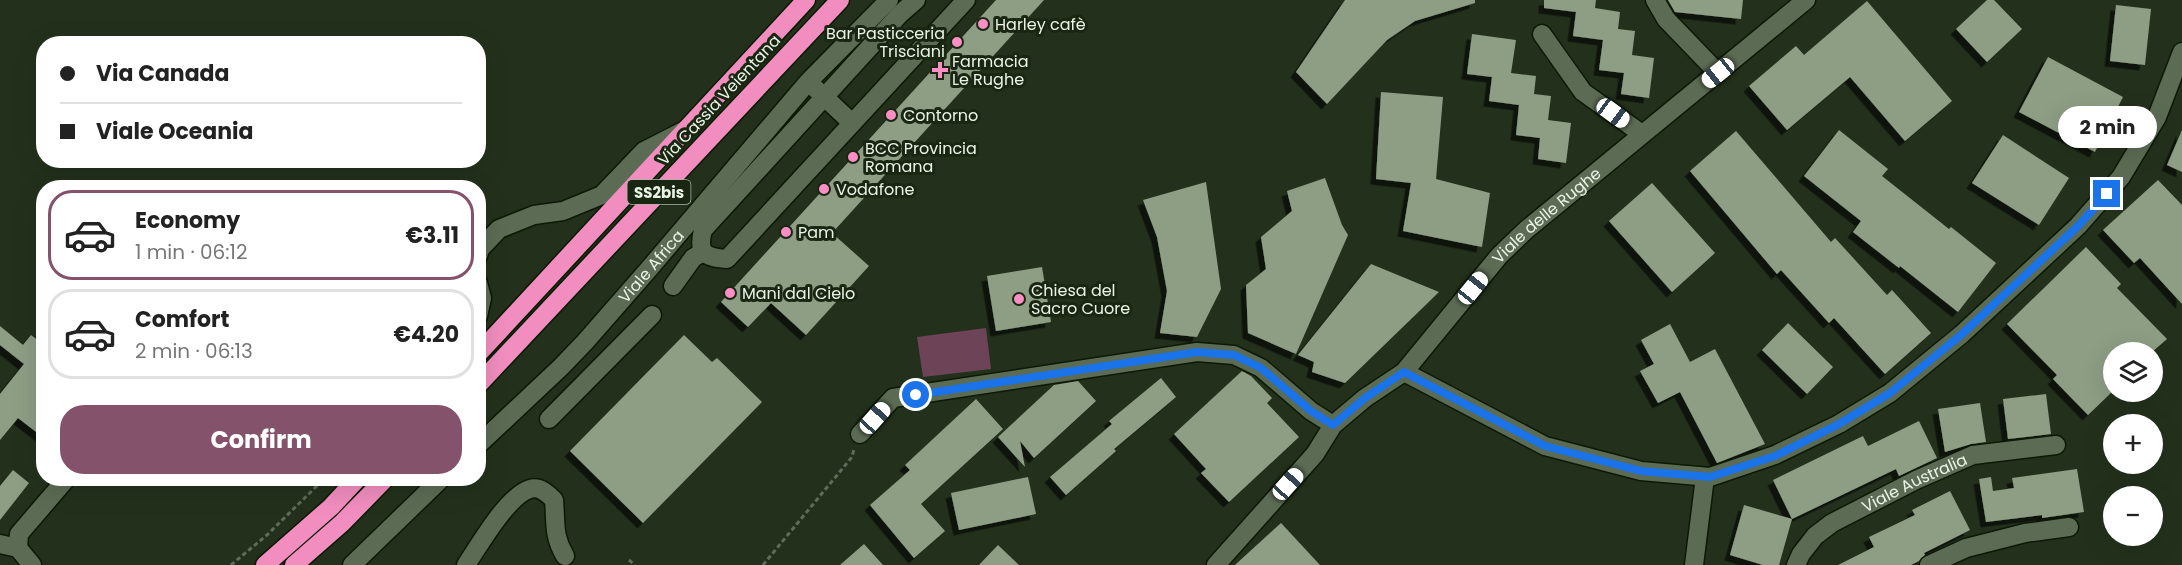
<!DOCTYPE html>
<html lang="en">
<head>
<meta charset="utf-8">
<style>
  :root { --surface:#fff; --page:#f6f6f6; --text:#222; --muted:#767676; --line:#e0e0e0; --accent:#84536b }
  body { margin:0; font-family:Poppins,sans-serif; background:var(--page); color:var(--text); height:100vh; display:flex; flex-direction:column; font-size:22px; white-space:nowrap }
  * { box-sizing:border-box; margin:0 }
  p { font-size:20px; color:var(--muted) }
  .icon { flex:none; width:33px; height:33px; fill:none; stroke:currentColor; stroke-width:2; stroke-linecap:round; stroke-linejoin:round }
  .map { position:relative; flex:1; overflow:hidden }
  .drawer { position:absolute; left:36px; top:180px; width:450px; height:306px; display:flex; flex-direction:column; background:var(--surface); border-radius:24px; box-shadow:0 6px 24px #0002 }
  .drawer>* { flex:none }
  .guide { position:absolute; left:36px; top:36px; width:450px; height:132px; border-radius:24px; box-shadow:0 6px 24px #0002; display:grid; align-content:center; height:132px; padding:0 24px; background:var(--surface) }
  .buttons { position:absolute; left:2103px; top:342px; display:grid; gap:12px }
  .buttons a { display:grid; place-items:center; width:60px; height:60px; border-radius:50%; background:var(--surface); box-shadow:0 6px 24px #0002; font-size:30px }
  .end { position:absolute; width:27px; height:27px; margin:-14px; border:8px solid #1a73e8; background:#fff; box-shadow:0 0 0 3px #fff }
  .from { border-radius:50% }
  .bubble { position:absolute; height:42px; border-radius:21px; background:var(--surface); box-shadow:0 6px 24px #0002; font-size:20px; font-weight:700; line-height:42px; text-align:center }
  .car { position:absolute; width:18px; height:36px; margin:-18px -9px; border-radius:8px; box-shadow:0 0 4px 2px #0007; background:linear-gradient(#fff 24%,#345 0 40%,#fff 0 76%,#345 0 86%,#fff 0) }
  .guide b { display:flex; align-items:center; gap:21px; height:57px; font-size:22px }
  .guide b+b { border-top:2px solid var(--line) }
  .guide i { width:15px; height:15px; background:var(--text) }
  ul { padding:10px 0 0; list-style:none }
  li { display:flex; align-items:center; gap:18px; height:90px; margin:0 12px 9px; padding:0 12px; border:3px solid var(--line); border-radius:24px }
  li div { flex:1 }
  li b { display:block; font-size:22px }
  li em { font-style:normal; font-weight:700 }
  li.on { border-color:var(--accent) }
  li>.icon { width:54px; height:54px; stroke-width:1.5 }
  .button { display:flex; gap:12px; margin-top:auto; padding:12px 24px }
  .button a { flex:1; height:69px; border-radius:24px; background:var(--accent); color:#fff; font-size:24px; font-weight:700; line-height:69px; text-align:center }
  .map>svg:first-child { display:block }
  .green { fill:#6c4357 }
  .building { fill:#8d9e85; filter:url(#shadow) }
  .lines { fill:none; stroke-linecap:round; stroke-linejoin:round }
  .minor-casing { stroke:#0c1905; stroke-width:21 }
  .highway-casing { stroke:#0c1905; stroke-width:21 }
  .path { stroke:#5f6c59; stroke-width:3; stroke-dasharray:4.5 3; stroke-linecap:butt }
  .minor { stroke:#5c6c54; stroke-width:18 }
  .highway { stroke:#f18ebf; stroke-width:18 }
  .route { stroke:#1a73e8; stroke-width:8 }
  .poi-dot { fill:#fb8fc5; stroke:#192712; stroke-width:2 }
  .labels { text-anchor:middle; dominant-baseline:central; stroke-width:6; stroke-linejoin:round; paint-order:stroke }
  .shield { fill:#192712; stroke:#abb6a6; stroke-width:1.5 }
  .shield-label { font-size:15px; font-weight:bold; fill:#eaf3e6 }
  .poi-label { font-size:16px; fill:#eaf3e6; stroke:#192712; text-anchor:start }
  .street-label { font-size:16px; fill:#eaf3e6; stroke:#192712 }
</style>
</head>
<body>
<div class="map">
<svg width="2182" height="565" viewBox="0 0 2182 565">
  <defs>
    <filter id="shadow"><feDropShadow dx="-5.5" dy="5.5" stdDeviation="0" flood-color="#0009"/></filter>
  </defs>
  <rect width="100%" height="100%" fill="#23311c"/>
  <path class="green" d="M 986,328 L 991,369 L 923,377 L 917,337 Z"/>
  <g class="building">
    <path d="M 996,0 L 1044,0 L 832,233 L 869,266 L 806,335 L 771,303 L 748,327 L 721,302 Z"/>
    <path d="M 1345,0 L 1475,0 L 1475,3 L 1415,21 L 1387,40 L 1327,104 L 1296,72 Z"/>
    <path d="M 1544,0 L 1596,0 L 1595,8 L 1620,12 L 1618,29 L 1635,31 L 1632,55 L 1654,58 L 1649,98 L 1621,94 L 1624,73 L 1599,70 L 1603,40 L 1573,36 L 1576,12 L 1544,8 Z"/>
    <path d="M 1668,0 L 1743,0 L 1741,19 L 1675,12 Z"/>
    <path d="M 1987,0 L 1994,0 L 2022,29 L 1987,62 L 1956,29 Z"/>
    <path d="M 1867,1 L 1952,101 L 1905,141 L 1850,77 L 1787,130 L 1749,86 L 1796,46 L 1804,55 Z"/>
    <path d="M 2116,5 L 2151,9 L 2145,65 L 2110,61 Z"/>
    <path d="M 1472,34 L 1516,40 L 1511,73 L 1536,76 L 1534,94 L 1551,96 L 1548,120 L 1571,123 L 1566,163 L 1538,159 L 1540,138 L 1516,135 L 1519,105 L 1489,101 L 1492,77 L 1467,74 Z"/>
    <path d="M 2048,57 L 2123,97 L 2095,152 L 2019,112 Z"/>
    <path d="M 1381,92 L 1443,97 L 1436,179 L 1490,193 L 1482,247 L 1403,231 L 1411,183 L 1376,179 Z"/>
    <path d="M 1839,130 L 1888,169 L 1882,176 L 1949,229 L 1951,227 L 1996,263 L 1958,312 L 1900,266 L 1899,268 L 1853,232 L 1861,221 L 1804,176 Z"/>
    <path d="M 2182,130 L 2182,172 L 2167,165 Z"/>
    <path d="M 1736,131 L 1831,242 L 1835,238 L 1887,295 L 1892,290 L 1931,333 L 1885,374 L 1834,318 L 1829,323 L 1781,270 L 1777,274 L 1690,171 Z"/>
    <path d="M 2003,135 L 2069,178 L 2039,225 L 1972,183 Z"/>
    <path d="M 1325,178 L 1342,225 L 1348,235 L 1296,354 L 1248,333 L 1246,285 L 1266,269 L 1261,237 L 1292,211 L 1287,191 Z"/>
    <path d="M 2158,180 L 2182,205 L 2182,304 L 2140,258 L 2134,263 L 2103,230 Z"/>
    <path d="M 1206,182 L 1221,289 L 1197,337 L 1160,333 L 1167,291 L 1157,237 L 1143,200 Z"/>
    <path d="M 1652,183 L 1715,253 L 1672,292 L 1609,221 Z"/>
    <path d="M 2086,247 L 2121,284 L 2117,288 L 2167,339 L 2152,352 L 2114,352 L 2114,390 L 2088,415 L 2053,379 L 2057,375 L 2007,324 Z"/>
    <path d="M 1371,264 L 1439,292 L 1345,383 L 1312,372 L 1314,362 L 1298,355 Z"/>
    <path d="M 1042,267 L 1051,322 L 996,331 L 987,276 Z"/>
    <path d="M 1788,323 L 1833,367 L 1807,394 L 1762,350 Z"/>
    <path d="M 1670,324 L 1690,362 L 1715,349 L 1765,444 L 1717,463 L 1680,392 L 1658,403 L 1640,371 L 1654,364 L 1641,340 Z"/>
    <path d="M 0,326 L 23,345 L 31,335 L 44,345 L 44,351 L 37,359 L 44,364 L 44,438 L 18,418 L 0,440 L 0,394 L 24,364 L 0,345 Z"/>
    <path d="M 684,335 L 712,362 L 717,358 L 762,402 L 643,523 L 570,451 Z"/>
    <path d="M 1242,371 L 1251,376 L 1272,398 L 1267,403 L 1299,437 L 1229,502 L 1201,473 L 1206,469 L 1174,434 Z"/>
    <path d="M 1161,378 L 1176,397 L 1114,449 L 1116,451 L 1066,495 L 1050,477 L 1112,424 L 1109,421 Z"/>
    <path d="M 1078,381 L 1096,401 L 1034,458 L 1020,441 L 1025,467 L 998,437 L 1054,385 Z"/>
    <path d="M 2046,394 L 2051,434 L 2008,439 L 2003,399 Z"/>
    <path d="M 976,399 L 1003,429 L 921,504 L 945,531 L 914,558 L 870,505 L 910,470 L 905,465 Z"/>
    <path d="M 1980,403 L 1986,442 L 1971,444 L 1945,452 L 1938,409 Z"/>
    <path d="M 1919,421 L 1937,458 L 1899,476 L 1896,469 L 1792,519 L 1773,480 L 1863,436 L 1868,446 Z"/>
    <path d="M 2077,469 L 2084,512 L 2042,518 L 2042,515 L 1986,522 L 1979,479 L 1991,477 L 1993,491 L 2014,488 L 2012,478 Z"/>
    <path d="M 13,470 L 29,483 L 0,520 L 0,486 Z"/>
    <path d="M 1028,477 L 1036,514 L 959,530 L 951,493 Z"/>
    <path d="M 1950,491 L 1970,530 L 1924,553 L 1925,555 L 1919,561 L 1911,565 L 1838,565 L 1874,547 L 1869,537 L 1915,515 L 1912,510 Z"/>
    <path d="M 1744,505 L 1792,519 L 1779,565 L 1763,565 L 1730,555 Z"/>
    <path d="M 1281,523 L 1320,565 L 1235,565 Z"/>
    <path d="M 864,544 L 883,565 L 840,565 Z"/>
    <path d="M 998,545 L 1019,565 L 979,565 Z"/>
  </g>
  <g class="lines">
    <defs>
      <g id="minor">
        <path d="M 916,0 L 900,14 L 703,230 C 697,254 705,257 727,259 L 966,0"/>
        <path d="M 1655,0 L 1666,19 L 1718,73"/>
        <path d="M 1542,34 L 1583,92 L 1642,134"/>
        <path d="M 816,89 L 852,123"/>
        <path d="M 478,256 L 480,249 L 499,229 L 534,215 L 563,211 L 602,195 L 644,151 L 683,131"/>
        <path d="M 478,283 L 482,298 L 478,316"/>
        <path d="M 673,286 L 693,258 L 703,252"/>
        <path d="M 1404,372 L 1545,446 L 1641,471 L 1710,477 L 1775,455 L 1839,424 L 1890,393 L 1962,334 L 2078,226 L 2121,177 L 2157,117 L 2182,52"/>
        <path d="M 549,419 L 652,315"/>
        <path d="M 860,434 L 893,398 L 1197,352 L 1234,355 L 1261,368 L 1311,411 L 1333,425"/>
        <path id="s1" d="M 478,445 L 561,367 L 585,342 L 648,270 L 808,82 L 889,0"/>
        <path d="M 0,544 L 18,548"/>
        <path d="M 32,565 L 18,548 L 19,534 L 67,478"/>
        <path d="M 352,565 L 442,478"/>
        <path d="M 466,565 C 479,546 507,496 530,489 C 540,486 548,494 554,500 C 556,523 553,536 565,556"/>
        <path id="s2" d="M 1216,565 L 1315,454 L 1333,425 L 1365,398 L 1404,372 L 1499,256 L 1526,230 L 1806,0"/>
        <path d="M 1694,565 L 1705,477"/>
        <path id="s3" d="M 1796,565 L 1801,554 L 1815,536 L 1832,523 L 1916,480 L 1973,455 L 2056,445"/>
        <path d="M 1929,565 L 1966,548 L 2025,533 L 2069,527"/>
      </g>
      <g id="highway">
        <path d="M 478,354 L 806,0"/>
        <path d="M 478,385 L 840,0"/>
        <path d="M 265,565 L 331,507 L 358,478"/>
        <path d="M 294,565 L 342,523 L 386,478"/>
      </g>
    </defs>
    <use href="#minor" class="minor-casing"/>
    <use href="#highway" class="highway-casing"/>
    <g class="path">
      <path d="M 629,560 L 635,565"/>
      <path d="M 231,565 L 267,535 L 325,478"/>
      <path d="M 763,565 L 852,457 L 854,449"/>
    </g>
    <use href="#minor" class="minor"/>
    <use href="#highway" class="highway"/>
  </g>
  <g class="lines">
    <path class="route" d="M 916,395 L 1197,352 L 1234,355 L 1261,368 L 1311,411 L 1333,425 L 1365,398 L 1404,372 L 1545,446 L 1641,471 L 1710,477 L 1775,456 L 1839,424 L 1890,393 L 1962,334 L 2078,226 L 2107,194"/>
  </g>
  <g class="poi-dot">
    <circle cx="983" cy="24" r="6"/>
    <circle cx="957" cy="42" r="6"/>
    <path d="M937 61h6v6h6v6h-6v6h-6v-6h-6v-6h6z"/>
    <circle cx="891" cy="115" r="6"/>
    <circle cx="853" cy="157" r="6"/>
    <circle cx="824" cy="189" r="6"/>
    <circle cx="786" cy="232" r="6"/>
    <circle cx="730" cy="293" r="6"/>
    <circle cx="1019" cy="299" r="6"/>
  </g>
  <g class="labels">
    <rect class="shield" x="627.5" y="180" width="63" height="24" rx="4.5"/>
    <g class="shield-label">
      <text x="659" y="192">SS2bis</text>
    </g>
    <g class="poi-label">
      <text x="995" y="24">Harley cafè</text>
      <text x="945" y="33" text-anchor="end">Bar Pasticceria<tspan x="945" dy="18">Trisciani</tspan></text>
      <text x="952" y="61">Farmacia<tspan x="952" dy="18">Le Rughe</tspan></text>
      <text x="903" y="115">Contorno</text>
      <text x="865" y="148">BCC Provincia<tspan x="865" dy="18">Romana</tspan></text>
      <text x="836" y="189">Vodafone</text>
      <text x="798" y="232">Pam</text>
      <text x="1031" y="290">Chiesa del<tspan x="1031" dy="18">Sacro Cuore</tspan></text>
      <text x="742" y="293">Mani dal Cielo</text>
    </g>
    <g class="street-label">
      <text transform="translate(719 100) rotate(-47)">Via Cassia Veientana</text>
      <text stroke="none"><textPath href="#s2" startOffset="484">Viale delle Rughe</textPath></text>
      <text stroke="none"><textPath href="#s1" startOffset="249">Viale Africa</textPath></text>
      <text stroke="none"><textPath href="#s3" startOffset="148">Viale Australia</textPath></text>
    </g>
  </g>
</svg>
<div class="buttons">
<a><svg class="icon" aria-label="layers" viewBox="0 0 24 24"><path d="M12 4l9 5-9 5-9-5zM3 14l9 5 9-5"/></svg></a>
<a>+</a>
<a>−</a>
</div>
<i class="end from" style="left:916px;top:395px"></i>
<i class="end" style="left:2107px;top:194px"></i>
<div class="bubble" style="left:2058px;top:106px;width:99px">2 min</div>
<i class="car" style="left:1718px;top:73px;rotate:231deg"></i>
<i class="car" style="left:1613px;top:113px;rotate:126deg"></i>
<i class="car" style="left:1473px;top:288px;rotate:39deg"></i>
<i class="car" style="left:875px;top:418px;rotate:42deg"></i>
<i class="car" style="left:1288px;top:484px;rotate:42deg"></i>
<div class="guide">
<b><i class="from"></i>Via Canada</b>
<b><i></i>Viale Oceania</b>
</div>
<section class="drawer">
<ul>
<li class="on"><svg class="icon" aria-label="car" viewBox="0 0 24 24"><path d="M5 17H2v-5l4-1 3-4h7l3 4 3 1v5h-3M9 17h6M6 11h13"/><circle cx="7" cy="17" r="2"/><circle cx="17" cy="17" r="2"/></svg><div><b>Economy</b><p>1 min · 06:12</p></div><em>€3.11</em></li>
<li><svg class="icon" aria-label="car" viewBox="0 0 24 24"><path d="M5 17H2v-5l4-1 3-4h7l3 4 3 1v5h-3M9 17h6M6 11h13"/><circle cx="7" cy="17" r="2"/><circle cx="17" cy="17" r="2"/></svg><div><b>Comfort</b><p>2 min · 06:13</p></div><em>€4.20</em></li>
</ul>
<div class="button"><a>Confirm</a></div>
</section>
</div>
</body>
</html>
